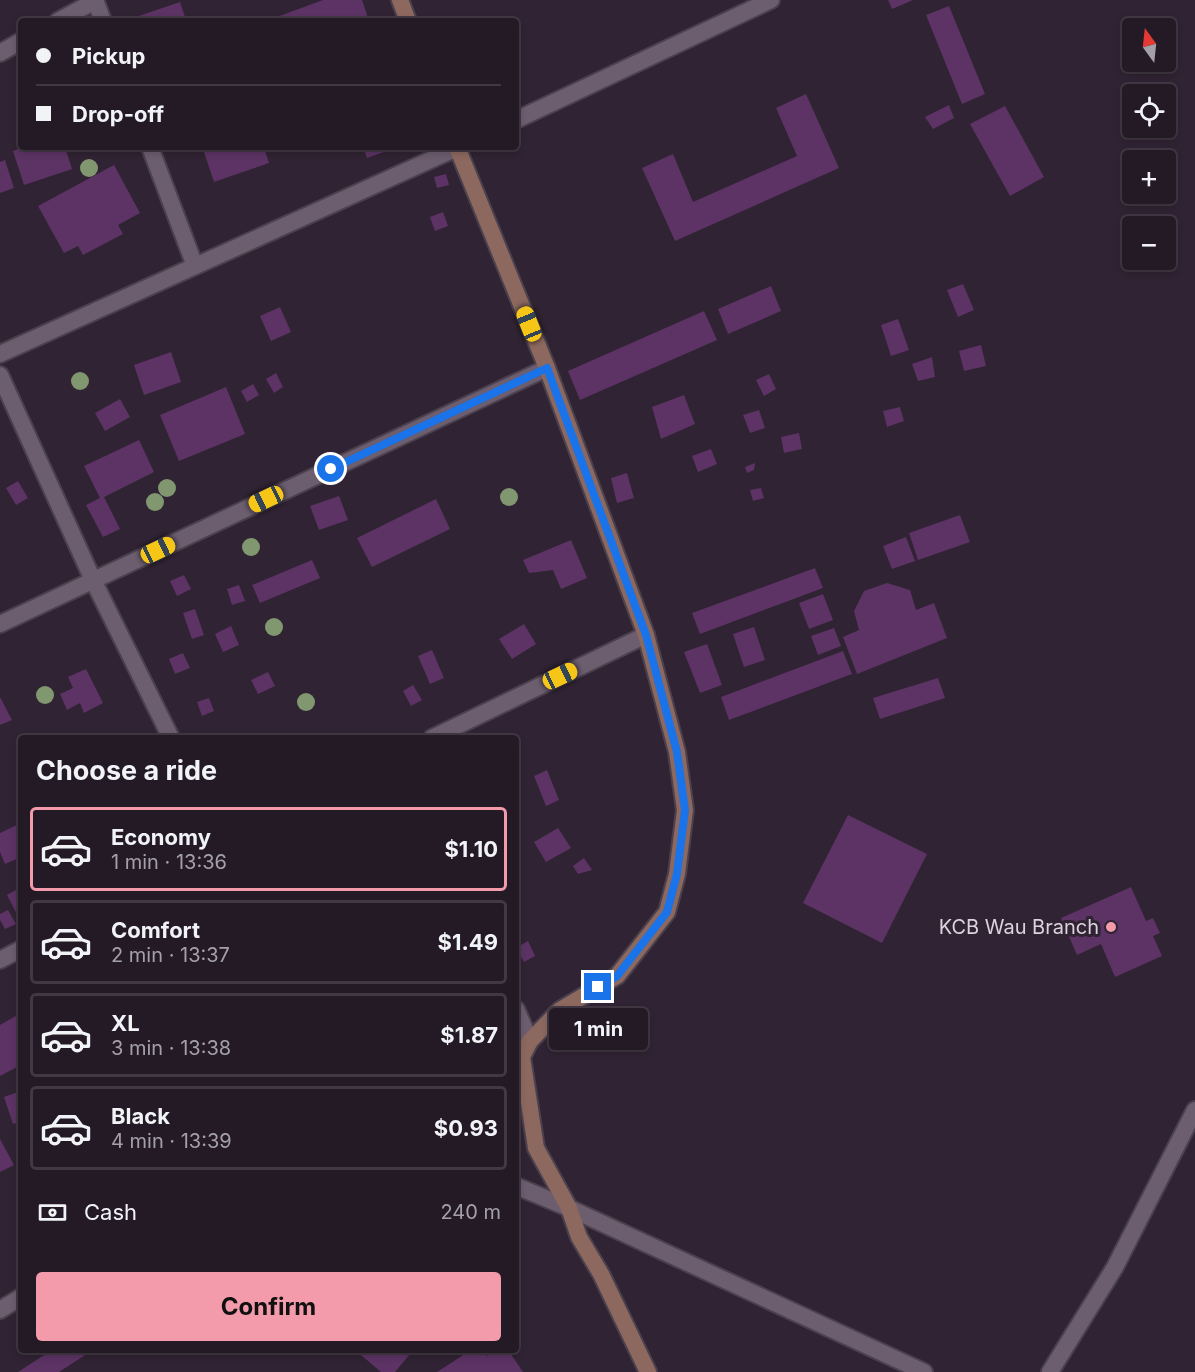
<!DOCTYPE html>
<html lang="en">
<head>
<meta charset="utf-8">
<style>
  :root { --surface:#241a26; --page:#2c232e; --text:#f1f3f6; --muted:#a3a1a7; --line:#413843; --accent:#f39aab }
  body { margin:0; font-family:Inter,sans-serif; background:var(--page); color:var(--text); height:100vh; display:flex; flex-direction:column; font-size:22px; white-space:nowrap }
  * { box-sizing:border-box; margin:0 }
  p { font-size:20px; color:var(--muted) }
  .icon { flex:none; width:33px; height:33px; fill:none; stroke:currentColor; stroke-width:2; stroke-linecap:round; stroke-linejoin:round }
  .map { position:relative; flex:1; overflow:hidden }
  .sheet { position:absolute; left:18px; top:735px; width:501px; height:618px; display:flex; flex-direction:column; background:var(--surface); border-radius:6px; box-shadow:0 3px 9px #0003,0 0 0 2px var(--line) }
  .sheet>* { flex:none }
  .hud { position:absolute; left:18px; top:18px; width:501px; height:132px; border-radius:6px; box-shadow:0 3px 9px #0003,0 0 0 2px var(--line); display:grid; align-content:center; height:132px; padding:0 18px; background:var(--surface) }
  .needle { width:39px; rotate:345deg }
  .fabs { position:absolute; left:1122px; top:18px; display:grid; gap:12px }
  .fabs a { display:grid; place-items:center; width:54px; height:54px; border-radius:6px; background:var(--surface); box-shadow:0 3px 9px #0003,0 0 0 2px var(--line); font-size:30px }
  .end { position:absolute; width:27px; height:27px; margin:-14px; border:8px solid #1a73e8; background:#fff; box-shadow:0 0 0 3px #fff }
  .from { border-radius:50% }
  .bubble { position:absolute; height:42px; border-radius:6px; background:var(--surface); box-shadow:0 3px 9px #0003,0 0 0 2px var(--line); font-size:20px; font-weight:700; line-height:42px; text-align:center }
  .car { position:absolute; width:18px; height:36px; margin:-18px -9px; border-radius:8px; box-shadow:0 0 4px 2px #0007; background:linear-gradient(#f5c518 24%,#345 0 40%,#f5c518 0 76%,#345 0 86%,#f5c518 0) }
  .hud b { display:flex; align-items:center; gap:21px; height:57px; font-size:22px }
  .hud b+b { border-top:2px solid var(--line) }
  .hud i { width:15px; height:15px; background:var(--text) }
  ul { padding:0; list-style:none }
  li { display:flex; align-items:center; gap:18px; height:84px; margin:0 12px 9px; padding:0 6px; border:3px solid var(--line); border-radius:6px }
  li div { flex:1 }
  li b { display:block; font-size:22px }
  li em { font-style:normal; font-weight:700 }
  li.current { border-color:var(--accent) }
  li>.icon { width:54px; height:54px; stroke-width:1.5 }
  h2 { padding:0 18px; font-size:27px; line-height:72px }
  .pay { display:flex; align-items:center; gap:15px; height:66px; padding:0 18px; font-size:22px }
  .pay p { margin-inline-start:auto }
  .button { display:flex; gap:12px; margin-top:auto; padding:12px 18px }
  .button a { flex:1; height:69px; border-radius:6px; background:var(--accent); color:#111; font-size:24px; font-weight:700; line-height:69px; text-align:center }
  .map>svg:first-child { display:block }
  .building { fill:#5c3364 }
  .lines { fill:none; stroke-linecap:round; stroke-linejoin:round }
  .minor-casing { stroke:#4b404d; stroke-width:20 }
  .tertiary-casing { stroke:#4b404d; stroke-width:20 }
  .secondary-casing { stroke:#4b404d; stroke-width:20 }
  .minor { stroke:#6c5d6f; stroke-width:16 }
  .tertiary { stroke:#6c5d6f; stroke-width:16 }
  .secondary { stroke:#8c685f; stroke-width:16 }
  .tree { fill:#81976f }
  .route { stroke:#1a73e8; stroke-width:8 }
  .poi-dot { fill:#f39aab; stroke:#302333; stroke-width:2 }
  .labels { text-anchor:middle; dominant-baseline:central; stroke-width:6; stroke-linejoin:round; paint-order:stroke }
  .poi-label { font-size:20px; fill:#dcd3de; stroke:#302333; text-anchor:end }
</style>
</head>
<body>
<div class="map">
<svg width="1195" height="1372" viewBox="0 0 1195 1372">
  <rect width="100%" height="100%" fill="#302333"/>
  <g class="building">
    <path d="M 323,0 L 362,0 L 369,21 L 266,21 Z"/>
    <path d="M 888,0 L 913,0 L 892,9 Z"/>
    <path d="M 180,2 L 186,20 L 125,21 L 124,21 Z"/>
    <path d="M 949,6 L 985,94 L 962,104 L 926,15 Z"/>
    <path d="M 806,94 L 839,168 L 675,241 L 642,168 L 673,154 L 693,202 L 797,156 L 776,108 Z"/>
    <path d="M 949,105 L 954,118 L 933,129 L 925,117 Z"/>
    <path d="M 1005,106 L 1044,177 L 1010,196 L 970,124 Z"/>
    <path d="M 23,147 L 65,147 L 72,169 L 24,185 L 13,151 Z"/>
    <path d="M 219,147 L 264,147 L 269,163 L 214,182 L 204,152 Z"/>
    <path d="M 363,147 L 398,147 L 367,158 Z"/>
    <path d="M 5,160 L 14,188 L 0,193 L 0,162 Z"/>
    <path d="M 114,165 L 140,213 L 118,225 L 123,234 L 83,255 L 78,246 L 64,253 L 38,206 Z"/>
    <path d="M 446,174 L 449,185 L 437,188 L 434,177 Z"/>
    <path d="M 443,212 L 448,226 L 435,231 L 430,217 Z"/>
    <path d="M 963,284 L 974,310 L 958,317 L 947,290 Z"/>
    <path d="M 771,286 L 781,311 L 728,334 L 718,309 Z"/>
    <path d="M 280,307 L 291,332 L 271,341 L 260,316 Z"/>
    <path d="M 704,311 L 717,340 L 580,400 L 568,371 Z"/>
    <path d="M 898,319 L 909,350 L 891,356 L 881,325 Z"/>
    <path d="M 981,345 L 986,366 L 964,371 L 959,351 Z"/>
    <path d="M 171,352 L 181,382 L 144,395 L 134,365 Z"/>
    <path d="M 932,357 L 935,377 L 918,381 L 912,364 Z"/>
    <path d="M 276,373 L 283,387 L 274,393 L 266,379 Z"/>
    <path d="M 769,374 L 776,389 L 764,396 L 756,380 Z"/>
    <path d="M 253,384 L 259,395 L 247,402 L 241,391 Z"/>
    <path d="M 226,387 L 245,434 L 179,461 L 160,415 Z"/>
    <path d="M 684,395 L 695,424 L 661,439 L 652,407 Z"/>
    <path d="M 120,399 L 130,417 L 105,431 L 95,413 Z"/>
    <path d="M 900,407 L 904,421 L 887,427 L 883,411 Z"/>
    <path d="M 759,410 L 765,428 L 750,433 L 743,415 Z"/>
    <path d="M 799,433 L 802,449 L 784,453 L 781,437 Z"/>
    <path d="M 139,440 L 154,472 L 104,497 L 120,529 L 103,537 L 86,505 L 100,498 L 84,466 Z"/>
    <path d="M 711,449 L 717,464 L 698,472 L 692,456 Z"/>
    <path d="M 755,463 L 754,470 L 747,473 L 745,467 Z"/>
    <path d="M 627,473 L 634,498 L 617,503 L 611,478 Z"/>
    <path d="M 18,481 L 28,498 L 16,505 L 6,488 Z"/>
    <path d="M 761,488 L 764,498 L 753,501 L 750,490 Z"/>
    <path d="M 339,496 L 348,520 L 319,530 L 310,506 Z"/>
    <path d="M 436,499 L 450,529 L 372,567 L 357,538 Z"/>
    <path d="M 960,515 L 970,542 L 918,560 L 909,533 Z"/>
    <path d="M 906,537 L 915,561 L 892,569 L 883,546 Z"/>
    <path d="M 571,540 L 587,578 L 561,589 L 553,570 L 529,573 L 523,560 Z"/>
    <path d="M 312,560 L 320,578 L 260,603 L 252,585 Z"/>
    <path d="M 815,568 L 823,588 L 700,634 L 692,613 Z"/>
    <path d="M 184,575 L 191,589 L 177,596 L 170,581 Z"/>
    <path d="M 887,583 L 910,590 L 916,610 L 934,603 L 947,638 L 857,674 L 843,637 L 859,630 L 854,611 L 864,591 Z"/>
    <path d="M 239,585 L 245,601 L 232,605 L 227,589 Z"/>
    <path d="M 823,594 L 833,620 L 809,629 L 799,603 Z"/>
    <path d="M 195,609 L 204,635 L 192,639 L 183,613 Z"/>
    <path d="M 524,624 L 536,644 L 512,659 L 499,639 Z"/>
    <path d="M 231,626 L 239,645 L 223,652 L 215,634 Z"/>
    <path d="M 754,627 L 765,660 L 744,667 L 733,634 Z"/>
    <path d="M 834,628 L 841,646 L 818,655 L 811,636 Z"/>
    <path d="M 707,644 L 722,685 L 700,693 L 684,652 Z"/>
    <path d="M 432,650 L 444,678 L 430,684 L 418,656 Z"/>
    <path d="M 843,651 L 852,674 L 729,720 L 721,697 Z"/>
    <path d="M 183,653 L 190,668 L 175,674 L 169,659 Z"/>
    <path d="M 86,669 L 103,703 L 84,713 L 80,703 L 67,710 L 60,694 L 73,688 L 68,677 Z"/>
    <path d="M 268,672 L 275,686 L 258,694 L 251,680 Z"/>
    <path d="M 938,678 L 945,698 L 880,719 L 873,698 Z"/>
    <path d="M 413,685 L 422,700 L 411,706 L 403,691 Z"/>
    <path d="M 0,697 L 12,720 L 0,725 Z"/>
    <path d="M 209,698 L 214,711 L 202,716 L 197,702 Z"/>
    <path d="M 547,770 L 559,800 L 546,806 L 534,776 Z"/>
    <path d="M 848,815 L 927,854 L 882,943 L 803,903 Z"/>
    <path d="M 21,823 L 21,857 L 5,864 L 0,852 L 0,833 Z"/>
    <path d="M 558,828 L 571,848 L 546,862 L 534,842 Z"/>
    <path d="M 584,858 L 592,870 L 578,874 L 573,866 Z"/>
    <path d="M 21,887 L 21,922 L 7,895 Z"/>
    <path d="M 1131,887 L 1146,921 L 1153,918 L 1160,933 L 1153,936 L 1162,956 L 1115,977 L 1101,944 L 1077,955 L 1061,918 Z"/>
    <path d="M 8,910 L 16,924 L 5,929 L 0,920 L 0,914 Z"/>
    <path d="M 528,941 L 535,956 L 524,962 L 516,948 Z"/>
    <path d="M 21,1013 L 21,1038 L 17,1040 L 21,1047 L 21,1065 L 0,1076 L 0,1025 Z"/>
    <path d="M 21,1091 L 21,1122 L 13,1124 L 4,1097 Z"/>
    <path d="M 0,1139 L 14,1165 L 0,1172 Z"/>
    <path d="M 52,1350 L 93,1350 L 59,1372 L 18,1372 Z"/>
    <path d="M 365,1350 L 405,1350 L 410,1354 L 395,1372 L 381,1372 L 361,1355 Z"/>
    <path d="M 471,1350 L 484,1350 L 487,1356 L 497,1350 L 508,1350 L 523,1372 L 437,1372 Z"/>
  </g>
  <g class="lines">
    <defs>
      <g id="minor">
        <path d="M 95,0 L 103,21"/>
        <path d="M 58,21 L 95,1"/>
        <path d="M 0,53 L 21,41"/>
        <path d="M 150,147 L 195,266"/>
        <path d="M 0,354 L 457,148"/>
        <path d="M 0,375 L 93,580 L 171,738"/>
        <path d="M 0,624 L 547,368"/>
        <path d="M 432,738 L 646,635"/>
        <path d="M 0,960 L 21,949"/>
        <path d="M 516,1009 L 530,1041"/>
        <path d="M 516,1186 L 569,1208 L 924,1372"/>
        <path d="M 0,1310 L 21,1297"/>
        <path d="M 1050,1372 L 1115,1267 L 1195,1110"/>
      </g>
      <path id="tertiary" d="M 516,120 L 771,0"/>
      <g id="secondary">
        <path d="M 400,0 L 408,21"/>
        <path d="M 457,147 L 547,368 L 646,635 L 677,752 L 685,810 L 677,874 L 667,912 L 617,976 L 560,1010 L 530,1041 L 522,1057 L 536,1148 L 569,1208 L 579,1237 L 601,1274 L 648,1372"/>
      </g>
    </defs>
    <use href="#minor" class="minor-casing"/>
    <use href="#tertiary" class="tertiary-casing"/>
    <use href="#secondary" class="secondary-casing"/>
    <use href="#minor" class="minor"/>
    <use href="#tertiary" class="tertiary"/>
    <use href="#secondary" class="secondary"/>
  </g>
  <g class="tree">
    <circle cx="89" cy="168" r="9"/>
    <circle cx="80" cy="381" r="9"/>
    <circle cx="167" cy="488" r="9"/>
    <circle cx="509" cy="497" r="9"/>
    <circle cx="155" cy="502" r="9"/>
    <circle cx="251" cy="547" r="9"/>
    <circle cx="274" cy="627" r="9"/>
    <circle cx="45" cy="695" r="9"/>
    <circle cx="306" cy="702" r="9"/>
  </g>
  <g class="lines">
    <path class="route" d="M 331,469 L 547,368 L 646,635 L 677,752 L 685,810 L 677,874 L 667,912 L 617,976 L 598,987"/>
  </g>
  <circle class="poi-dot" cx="1111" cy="927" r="6"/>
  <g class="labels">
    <g class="poi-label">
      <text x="1099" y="927">KCB Wau Branch</text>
    </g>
  </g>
</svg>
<div class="fabs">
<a><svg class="needle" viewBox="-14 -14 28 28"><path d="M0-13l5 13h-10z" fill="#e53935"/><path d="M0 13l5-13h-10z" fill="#a3a1a7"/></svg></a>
<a><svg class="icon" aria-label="locate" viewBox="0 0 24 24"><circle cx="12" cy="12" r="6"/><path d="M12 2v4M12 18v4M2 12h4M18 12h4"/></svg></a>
<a>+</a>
<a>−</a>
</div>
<i class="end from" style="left:331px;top:469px"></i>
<i class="end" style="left:598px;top:987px"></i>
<div class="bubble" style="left:549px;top:1008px;width:99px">1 min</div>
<i class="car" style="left:529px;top:324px;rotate:338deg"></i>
<i class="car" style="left:266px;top:499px;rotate:245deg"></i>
<i class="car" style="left:158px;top:550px;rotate:65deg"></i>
<i class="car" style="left:560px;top:676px;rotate:65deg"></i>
<div class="hud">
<b><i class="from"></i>Pickup</b>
<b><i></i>Drop-off</b>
</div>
<section class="sheet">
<h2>Choose a ride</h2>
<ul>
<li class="current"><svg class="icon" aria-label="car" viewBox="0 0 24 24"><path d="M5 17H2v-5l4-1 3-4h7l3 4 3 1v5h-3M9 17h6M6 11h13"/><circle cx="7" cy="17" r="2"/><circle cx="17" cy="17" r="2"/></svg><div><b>Economy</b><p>1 min · 13:36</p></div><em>$1.10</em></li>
<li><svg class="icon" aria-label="car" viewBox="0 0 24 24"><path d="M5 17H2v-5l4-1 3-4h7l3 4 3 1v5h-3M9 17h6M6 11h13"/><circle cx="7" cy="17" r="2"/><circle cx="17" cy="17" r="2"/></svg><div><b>Comfort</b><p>2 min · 13:37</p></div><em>$1.49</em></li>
<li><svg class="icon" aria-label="car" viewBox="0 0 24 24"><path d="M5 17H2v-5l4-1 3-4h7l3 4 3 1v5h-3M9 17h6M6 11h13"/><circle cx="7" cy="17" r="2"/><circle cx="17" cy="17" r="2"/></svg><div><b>XL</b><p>3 min · 13:38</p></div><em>$1.87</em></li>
<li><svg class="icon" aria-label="car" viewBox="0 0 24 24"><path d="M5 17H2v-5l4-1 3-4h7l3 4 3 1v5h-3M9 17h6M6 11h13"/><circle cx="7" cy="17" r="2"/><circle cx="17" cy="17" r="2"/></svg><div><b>Black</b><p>4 min · 13:39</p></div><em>$0.93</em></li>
</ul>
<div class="pay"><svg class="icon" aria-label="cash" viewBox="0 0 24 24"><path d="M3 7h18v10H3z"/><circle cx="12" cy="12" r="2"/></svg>Cash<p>240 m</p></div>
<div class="button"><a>Confirm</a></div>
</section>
</div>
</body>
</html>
